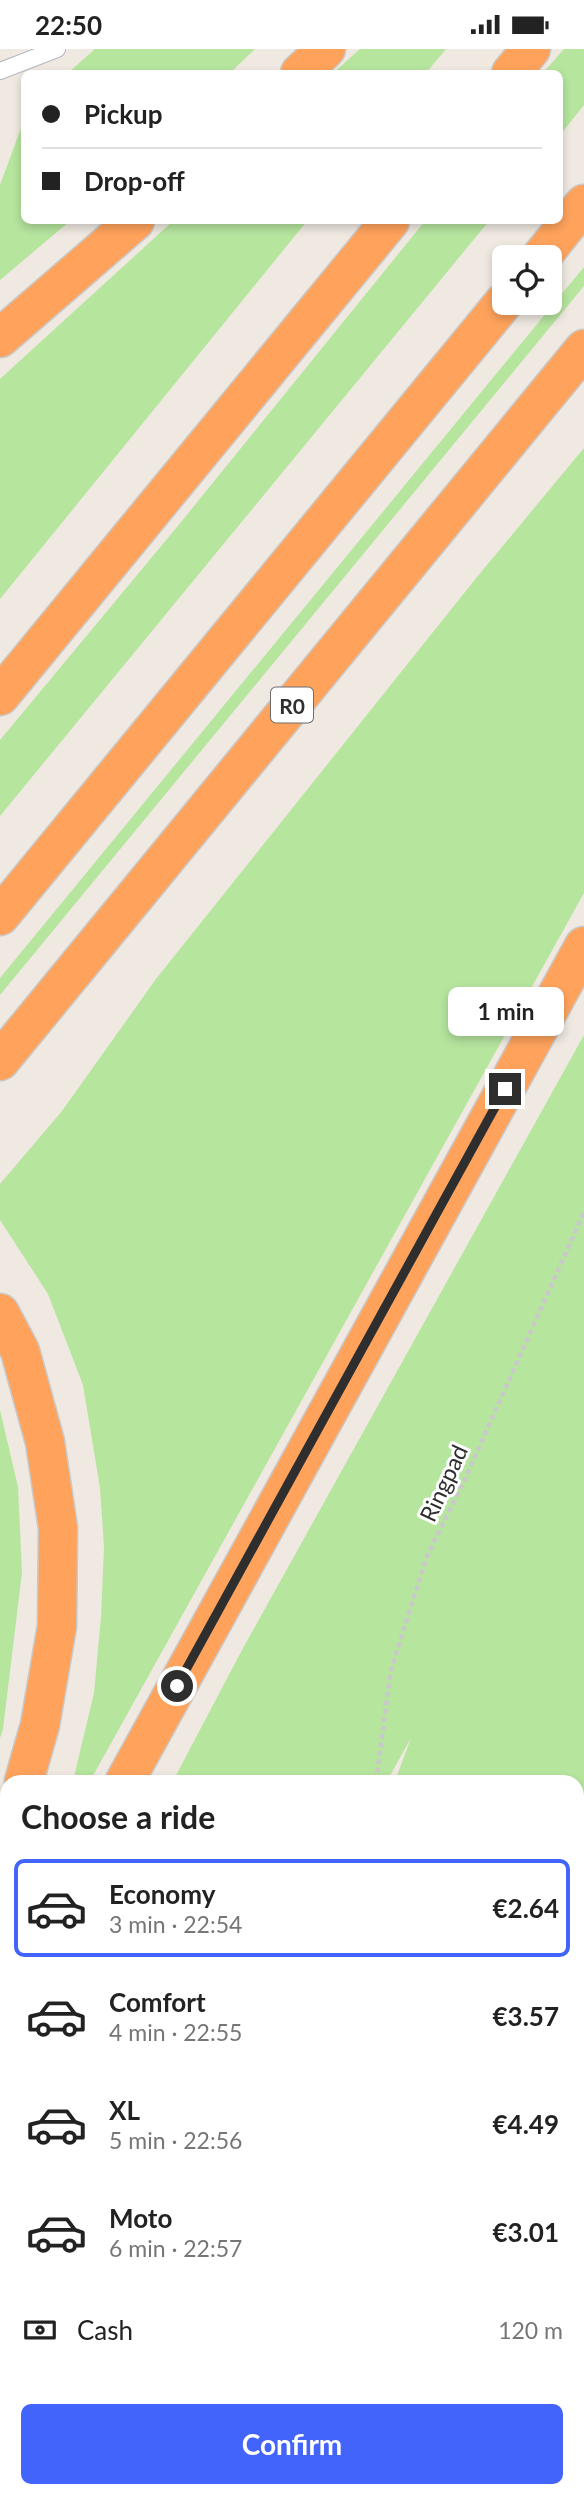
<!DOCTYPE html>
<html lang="en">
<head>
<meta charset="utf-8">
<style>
  :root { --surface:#fff; --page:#f6f6f6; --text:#222; --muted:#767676; --line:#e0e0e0; --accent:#4264fb }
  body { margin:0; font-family:Lato,sans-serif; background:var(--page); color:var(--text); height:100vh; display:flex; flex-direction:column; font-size:26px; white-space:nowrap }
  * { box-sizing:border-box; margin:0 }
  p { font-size:23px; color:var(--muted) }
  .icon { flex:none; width:38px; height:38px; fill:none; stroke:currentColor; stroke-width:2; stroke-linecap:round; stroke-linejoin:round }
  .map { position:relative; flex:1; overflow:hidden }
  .sheet { position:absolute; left:0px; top:1726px; width:584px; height:723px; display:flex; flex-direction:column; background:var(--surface); border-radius:21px 21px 0 0; box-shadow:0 4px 10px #0003 }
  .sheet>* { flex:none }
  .guide { position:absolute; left:21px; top:21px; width:542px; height:154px; border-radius:10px; box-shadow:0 4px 10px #0003; display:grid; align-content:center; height:154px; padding:0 21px; background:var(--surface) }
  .buttons { position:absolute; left:492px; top:196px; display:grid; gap:14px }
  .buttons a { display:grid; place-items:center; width:70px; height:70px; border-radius:10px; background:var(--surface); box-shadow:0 4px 10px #0003; font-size:35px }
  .end { position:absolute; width:32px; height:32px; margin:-16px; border:9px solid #2e2e2e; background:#fff; box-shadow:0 0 0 4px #fff }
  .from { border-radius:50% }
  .bubble { position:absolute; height:49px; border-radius:10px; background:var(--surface); box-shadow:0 4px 10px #0003; font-size:23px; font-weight:700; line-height:49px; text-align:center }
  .guide b { display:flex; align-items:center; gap:24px; height:66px; font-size:26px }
  .guide b+b { border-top:2px solid var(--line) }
  .guide i { width:18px; height:18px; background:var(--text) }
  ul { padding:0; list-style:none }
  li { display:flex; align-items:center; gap:21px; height:98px; margin:0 14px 10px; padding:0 7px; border:4px solid transparent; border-radius:10px }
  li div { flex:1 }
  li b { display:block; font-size:26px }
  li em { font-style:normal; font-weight:700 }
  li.on { border-color:var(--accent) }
  li>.icon { width:63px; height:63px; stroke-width:1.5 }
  h2 { padding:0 21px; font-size:32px; line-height:84px }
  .pay { display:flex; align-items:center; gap:18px; height:77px; padding:0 21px; font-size:26px }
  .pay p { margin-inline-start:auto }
  .primary-button { display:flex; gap:14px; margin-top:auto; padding:14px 21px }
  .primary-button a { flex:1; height:80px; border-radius:10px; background:var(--accent); color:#fff; font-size:28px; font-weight:700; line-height:80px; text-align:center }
  .status { display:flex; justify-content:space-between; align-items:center; height:49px; padding:0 35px; background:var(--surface); direction:ltr }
  .status svg { height:19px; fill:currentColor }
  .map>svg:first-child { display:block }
  .green { fill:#b6e59e }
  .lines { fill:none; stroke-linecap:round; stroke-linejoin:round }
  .lane-casing { stroke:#b4b7c1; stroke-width:18 }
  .street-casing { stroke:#b4b7c1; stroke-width:34 }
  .highway-casing { stroke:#c9c9c9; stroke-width:41 }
  .path { stroke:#c9c9c9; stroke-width:4.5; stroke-dasharray:5 3.5; stroke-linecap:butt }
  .lane { stroke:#fff; stroke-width:16 }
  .street { stroke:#fff; stroke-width:32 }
  .highway { stroke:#ffa35c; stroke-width:38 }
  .route { stroke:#2e2e2e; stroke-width:9 }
  .labels { text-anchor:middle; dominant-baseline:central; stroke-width:6; stroke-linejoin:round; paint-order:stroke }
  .shield { fill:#fff; stroke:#6d6d6d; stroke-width:2 }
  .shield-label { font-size:21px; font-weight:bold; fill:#2e2e2e }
  .street-label { font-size:23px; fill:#2e2e2e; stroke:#fff }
</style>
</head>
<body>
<div class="status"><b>22:50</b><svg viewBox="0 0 49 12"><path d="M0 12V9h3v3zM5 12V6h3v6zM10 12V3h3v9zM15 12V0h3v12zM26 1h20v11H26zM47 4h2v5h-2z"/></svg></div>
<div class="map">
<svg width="584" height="2447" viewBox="0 0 584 2447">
  <rect width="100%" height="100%" fill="#efe9e1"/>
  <g class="green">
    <path d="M 95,0 L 255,0 L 230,24 L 68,24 Z"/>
    <path d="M 360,0 L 446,0 L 426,24 L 333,24 Z"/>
    <path d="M 564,0 L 584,0 L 584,56 L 560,86 L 560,24 L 543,24 Z"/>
    <path d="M 24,71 L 24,172 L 70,172 L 0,231 L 0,136 Z"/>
    <path d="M 173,172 L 307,172 L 0,550 L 0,330 Z"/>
    <path d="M 425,172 L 489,172 L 0,767 L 0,691 L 177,478 Z"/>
    <path d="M 584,218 L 584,237 L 0,946 L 0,929 Z"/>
    <path d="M 584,399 L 584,844 L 90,1732 L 73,1732 L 94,1644 L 101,1568 L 104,1498 L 100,1439 L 83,1336 L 48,1245 L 0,1171 L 0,1135 L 62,1062 L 156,930 L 477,528 Z"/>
    <path d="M 584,986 L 584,1973 L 578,1972 L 578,1732 L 395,1732 L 411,1689 L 387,1732 L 173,1732 L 242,1601 Z"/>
    <path d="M 0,1361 L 18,1438 L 22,1523 L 3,1680 L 0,1689 Z"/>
    <path d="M 578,2004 L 584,2005 L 584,2132 L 578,2124 Z"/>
    <path d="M 7,2035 L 7,2214 L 0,2224 L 0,2048 Z"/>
    <path d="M 7,2308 L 7,2441 L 415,2441 L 417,2447 L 0,2447 L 0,2319 Z"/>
  </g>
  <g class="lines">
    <defs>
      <path id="lane" d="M 0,22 L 57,0"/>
      <g id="street">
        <path d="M 578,1988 L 584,1989"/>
        <path d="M 0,2255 L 7,2244"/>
      </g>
      <g id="highway">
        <path d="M 300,24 L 326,0"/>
        <path d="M 511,24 L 531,0"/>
        <path d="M 541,208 L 584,155"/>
        <path d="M 0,289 L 135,172"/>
        <path d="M 0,647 L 390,172"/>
        <path d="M 0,867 L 504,253"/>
        <path d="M 0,1012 L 584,300"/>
        <path d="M 0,1264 L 20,1302 L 45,1393 L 58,1479 L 57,1577 L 40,1676 L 24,1732"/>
        <path d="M 125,1732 L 584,897"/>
        <path d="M 0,1813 L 7,1789"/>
        <path d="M 0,1946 L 7,1936"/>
      </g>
    </defs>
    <use href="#lane" class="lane-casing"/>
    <use href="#street" class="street-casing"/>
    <use href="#highway" class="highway-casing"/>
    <g class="path">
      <path d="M 376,1732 L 391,1621 L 427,1507 L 464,1432 L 584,1163"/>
      <path d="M 578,1848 L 584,1858"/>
      <path d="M 413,2441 L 415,2447"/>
    </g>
    <use href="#lane" class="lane"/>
    <use href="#street" class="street"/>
    <use href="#highway" class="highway"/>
  </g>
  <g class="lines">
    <path class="route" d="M 177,1637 L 505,1040"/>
  </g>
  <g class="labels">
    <rect class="shield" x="271" y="638.5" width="42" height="35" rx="5"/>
    <g class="shield-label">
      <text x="292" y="656">R0</text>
    </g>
    <g class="street-label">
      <text transform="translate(443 1434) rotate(-65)">Ringpad</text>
    </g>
  </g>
</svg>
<div class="buttons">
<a><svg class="icon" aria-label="locate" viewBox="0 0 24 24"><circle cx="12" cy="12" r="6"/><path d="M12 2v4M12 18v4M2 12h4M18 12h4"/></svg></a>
</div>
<i class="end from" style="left:177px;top:1637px"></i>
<i class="end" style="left:505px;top:1040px"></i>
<div class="bubble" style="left:448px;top:938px;width:116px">1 min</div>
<div class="guide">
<b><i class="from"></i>Pickup</b>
<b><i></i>Drop-off</b>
</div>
<section class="sheet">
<h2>Choose a ride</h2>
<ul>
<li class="on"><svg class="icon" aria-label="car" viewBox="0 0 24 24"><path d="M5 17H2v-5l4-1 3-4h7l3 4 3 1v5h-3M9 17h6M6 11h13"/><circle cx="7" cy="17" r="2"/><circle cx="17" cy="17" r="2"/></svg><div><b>Economy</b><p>3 min · 22:54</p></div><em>€2.64</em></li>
<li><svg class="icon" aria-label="car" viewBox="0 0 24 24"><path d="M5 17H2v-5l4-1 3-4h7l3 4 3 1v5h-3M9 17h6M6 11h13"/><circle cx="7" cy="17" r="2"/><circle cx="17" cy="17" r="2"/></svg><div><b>Comfort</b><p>4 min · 22:55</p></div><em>€3.57</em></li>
<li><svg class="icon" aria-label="car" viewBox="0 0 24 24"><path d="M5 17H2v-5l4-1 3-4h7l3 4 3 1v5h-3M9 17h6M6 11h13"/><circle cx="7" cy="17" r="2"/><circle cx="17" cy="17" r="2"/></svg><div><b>XL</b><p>5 min · 22:56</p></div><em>€4.49</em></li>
<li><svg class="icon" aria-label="car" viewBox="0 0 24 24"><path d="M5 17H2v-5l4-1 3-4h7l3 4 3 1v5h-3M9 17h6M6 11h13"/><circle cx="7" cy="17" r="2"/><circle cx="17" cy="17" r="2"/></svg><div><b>Moto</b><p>6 min · 22:57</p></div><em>€3.01</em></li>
</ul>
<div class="pay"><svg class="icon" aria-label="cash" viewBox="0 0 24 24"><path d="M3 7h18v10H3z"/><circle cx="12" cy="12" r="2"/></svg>Cash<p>120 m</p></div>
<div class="primary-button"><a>Confirm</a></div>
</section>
</div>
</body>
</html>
